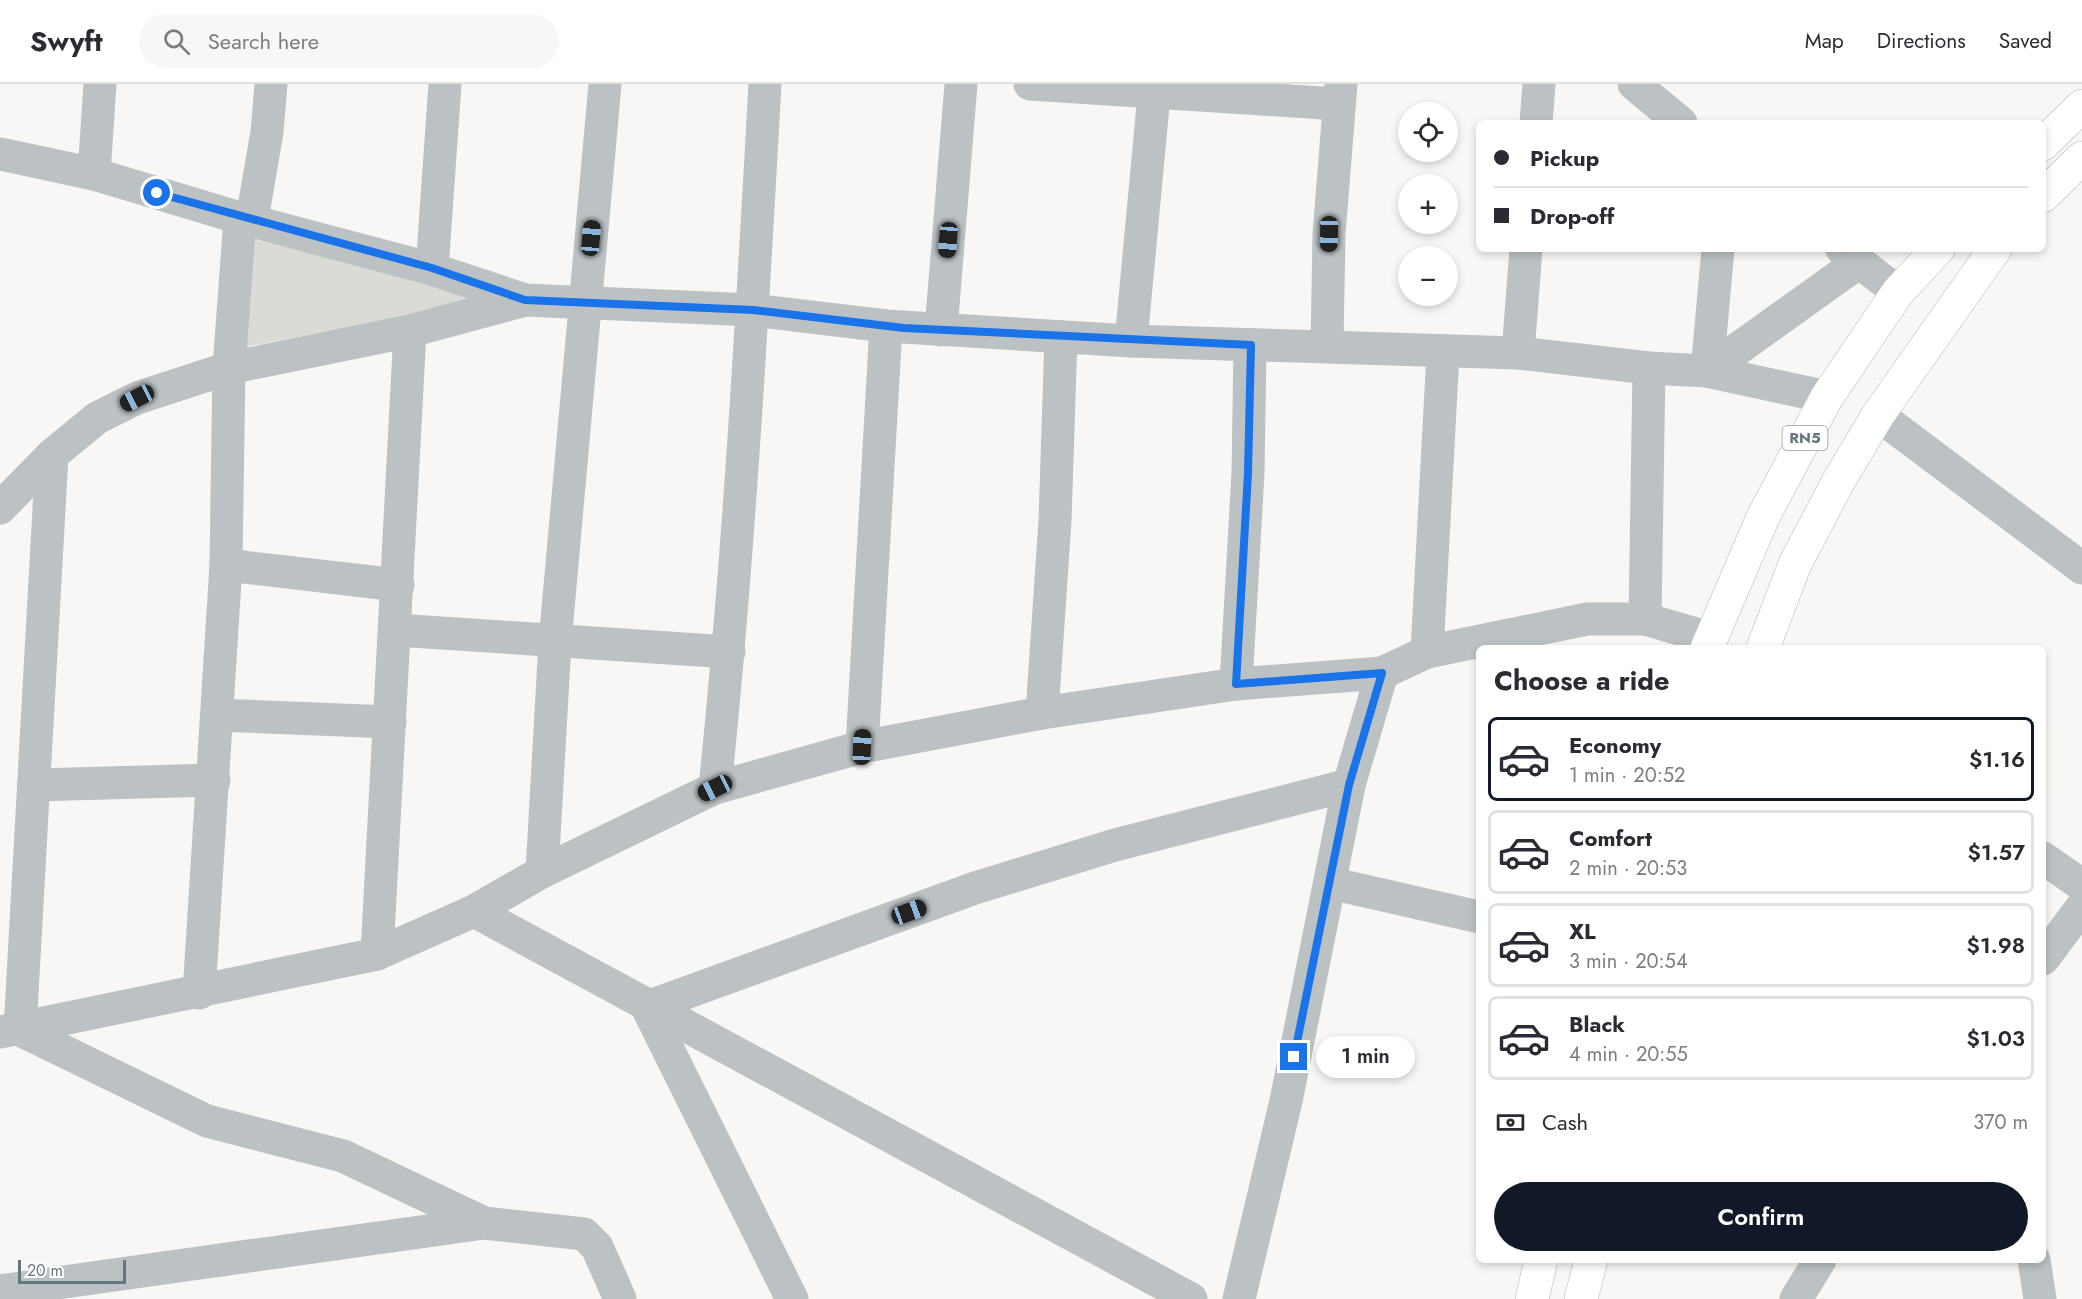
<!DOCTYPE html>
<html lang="en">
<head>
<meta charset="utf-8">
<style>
  :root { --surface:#fff; --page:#f7f7f7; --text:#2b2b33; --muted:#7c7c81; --line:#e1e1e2; --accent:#111827 }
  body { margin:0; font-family:Jost,sans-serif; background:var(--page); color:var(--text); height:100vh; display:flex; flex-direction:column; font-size:22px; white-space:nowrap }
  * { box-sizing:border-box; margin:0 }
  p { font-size:20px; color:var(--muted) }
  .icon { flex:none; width:33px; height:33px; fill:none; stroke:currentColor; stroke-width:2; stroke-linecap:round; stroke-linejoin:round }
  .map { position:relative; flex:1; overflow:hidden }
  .drawer { position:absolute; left:1476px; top:561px; width:570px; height:618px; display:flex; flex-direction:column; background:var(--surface); border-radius:9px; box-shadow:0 3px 9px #0003 }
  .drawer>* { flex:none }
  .guide { position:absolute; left:1476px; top:36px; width:570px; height:132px; border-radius:9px; box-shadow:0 3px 9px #0003; display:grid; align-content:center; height:132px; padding:0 18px; background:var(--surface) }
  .controls { position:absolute; left:1398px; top:18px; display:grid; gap:12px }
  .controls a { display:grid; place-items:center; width:60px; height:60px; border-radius:50%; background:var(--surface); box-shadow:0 3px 9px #0003; font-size:30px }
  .scale { position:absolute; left:18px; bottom:15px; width:108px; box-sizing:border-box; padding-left:6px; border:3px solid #65777e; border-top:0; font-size:16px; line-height:21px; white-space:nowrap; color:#65777e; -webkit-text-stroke:4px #fff; paint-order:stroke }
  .end { position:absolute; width:27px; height:27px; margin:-14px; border:8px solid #1a73e8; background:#fff; box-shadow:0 0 0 3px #fff }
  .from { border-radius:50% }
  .bubble { position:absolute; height:42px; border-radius:21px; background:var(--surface); box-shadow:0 3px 9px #0003; font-size:20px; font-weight:600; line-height:42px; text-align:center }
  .car { position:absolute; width:18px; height:36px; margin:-18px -9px; border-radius:8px; box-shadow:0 0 4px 2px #0007; background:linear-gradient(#222 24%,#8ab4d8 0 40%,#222 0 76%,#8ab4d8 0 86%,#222 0) }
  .guide b { display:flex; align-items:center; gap:21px; height:57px; font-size:22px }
  .guide b+b { border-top:2px solid var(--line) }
  .guide i { width:15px; height:15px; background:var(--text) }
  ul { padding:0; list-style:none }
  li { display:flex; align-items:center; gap:18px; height:84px; margin:0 12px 9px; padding:0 6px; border:3px solid var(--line); border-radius:9px }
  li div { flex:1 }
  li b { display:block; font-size:22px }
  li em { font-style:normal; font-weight:600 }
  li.on { border-color:var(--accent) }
  li>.icon { width:54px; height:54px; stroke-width:1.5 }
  h2 { padding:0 18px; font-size:27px; line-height:72px }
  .pay { display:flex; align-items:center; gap:15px; height:66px; padding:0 18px; font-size:22px }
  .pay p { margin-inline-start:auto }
  .action { display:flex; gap:12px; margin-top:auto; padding:12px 18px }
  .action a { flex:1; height:69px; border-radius:36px; background:var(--accent); color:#fff; font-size:24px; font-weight:600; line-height:69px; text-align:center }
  header { display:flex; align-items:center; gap:36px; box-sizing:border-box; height:84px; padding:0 30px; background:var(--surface); border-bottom:2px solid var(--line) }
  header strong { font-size:28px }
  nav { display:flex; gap:33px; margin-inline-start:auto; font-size:21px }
  .search { width:420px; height:54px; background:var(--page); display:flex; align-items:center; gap:15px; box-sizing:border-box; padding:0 21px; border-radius:33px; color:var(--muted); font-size:22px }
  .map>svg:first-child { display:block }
  .green { fill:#d8dcd4 }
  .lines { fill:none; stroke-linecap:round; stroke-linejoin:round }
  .major-casing { stroke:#b2b8bb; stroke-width:34 }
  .minor { stroke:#bcc2c4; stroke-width:33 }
  .major { stroke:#fff; stroke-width:33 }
  .route { stroke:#1a73e8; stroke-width:8 }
  .labels { text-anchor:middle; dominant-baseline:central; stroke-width:6; stroke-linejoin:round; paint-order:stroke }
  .shield { fill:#fff; stroke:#93a0a5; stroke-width:1.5 }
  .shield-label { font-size:15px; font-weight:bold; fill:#65777e }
</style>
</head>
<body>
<header>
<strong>Swyft</strong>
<div class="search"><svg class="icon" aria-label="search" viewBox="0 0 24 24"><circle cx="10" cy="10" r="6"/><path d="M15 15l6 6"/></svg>Search here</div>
<nav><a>Map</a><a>Directions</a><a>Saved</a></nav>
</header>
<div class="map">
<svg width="2082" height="1215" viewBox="0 0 2082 1215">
  <rect width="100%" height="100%" fill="#f7f7f5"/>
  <path class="green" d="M 253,155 L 496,214 L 245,263 Z"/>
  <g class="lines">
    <defs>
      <g id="major">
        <path d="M 2043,60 L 2082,22"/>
        <path d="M 2043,112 L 2082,74"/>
        <path d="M 1707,564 L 1763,433 L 1827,313 L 1898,208 L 1938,165"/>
        <path d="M 1763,564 L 1795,480 L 1838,398 L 1878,331 L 1995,165"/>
        <path d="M 1532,1215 L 1541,1176"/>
        <path d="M 1581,1215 L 1591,1176"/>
      </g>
    </defs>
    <use href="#major" class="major-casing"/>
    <g class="minor">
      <path d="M 1030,0 L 1338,20"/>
      <path d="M 1634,0 L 1681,39"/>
      <path d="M 1536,39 L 1539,0"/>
      <path d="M 0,70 L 94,90 L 240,134 L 432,185 L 525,216 L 753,226 L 886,242 L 1131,257 L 1518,269 L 1649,284 L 1707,287 L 1827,313"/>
      <path d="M 94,90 L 100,0"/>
      <path d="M 252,135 L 267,48 L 271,0"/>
      <path d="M 1842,165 L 1898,208"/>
      <path d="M 432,185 L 445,0"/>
      <path d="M 941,246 L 961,0"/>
      <path d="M 1131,257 L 1155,0"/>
      <path d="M 1327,262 L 1329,150 L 1341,0"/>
      <path d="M 1518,269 L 1526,165"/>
      <path d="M 1707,287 L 1859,178"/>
      <path d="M 1707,287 L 1718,165"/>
      <path d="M 1878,331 L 2082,484"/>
      <path d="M 52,371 L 20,946 L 207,1037 L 343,1072 L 484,1139 L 584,1150 L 597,1163 L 620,1215"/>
      <path d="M 0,424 L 52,371 L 97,334 L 137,314 L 229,284 L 410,247 L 525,216"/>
      <path d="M 226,481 L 398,501"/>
      <path d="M 1645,535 L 1649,284"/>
      <path d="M 396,546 L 729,568"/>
      <path d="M 1427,568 L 1443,269"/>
      <path d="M 1236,600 L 1248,389 L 1250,261"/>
      <path d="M 1042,629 L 1055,437 L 1061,253"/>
      <path d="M 217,631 L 390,638"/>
      <path d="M 862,663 L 886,242"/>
      <path d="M 34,701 L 214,696"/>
      <path d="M 715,704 C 739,470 752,235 765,0"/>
      <path d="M 2043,774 L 2082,801"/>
      <path d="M 542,788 L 555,558 L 605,0"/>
      <path d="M 1330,799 L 1479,833"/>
      <path d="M 474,827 L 1191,1215"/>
      <path d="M 377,870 L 410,247"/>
      <path d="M 2043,875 L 2082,823"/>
      <path d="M 199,909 L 226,481 L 229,284 L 240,134"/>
      <path d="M 0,948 L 377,870 L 474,827 L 542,788 L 715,704 L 862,663 L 1042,629 L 1236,600 L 1382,589 L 1427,568 L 1587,535 L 1645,535 L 1710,554"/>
      <path d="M 2034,1176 L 2040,1215"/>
      <path d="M 0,1207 L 484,1139"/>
      <path d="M 792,1215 L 647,923 L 975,804 L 1115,761 L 1349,701"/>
      <path d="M 1239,1215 L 1286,1017 L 1349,701 L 1382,589"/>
      <path d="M 1796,1215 L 1820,1176"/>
    </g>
    <use href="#major" class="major"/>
  </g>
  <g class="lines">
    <path class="route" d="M 157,109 L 432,184 L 525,216 L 753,226 L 904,244 L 1251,261 L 1248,389 L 1236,600 L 1382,589 L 1349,701 L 1294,973"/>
  </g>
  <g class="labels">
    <rect class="shield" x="1782.5" y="342" width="45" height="24" rx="4.5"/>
    <g class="shield-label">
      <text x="1805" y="354">RN5</text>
    </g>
  </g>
</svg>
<div class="controls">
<a><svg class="icon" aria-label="locate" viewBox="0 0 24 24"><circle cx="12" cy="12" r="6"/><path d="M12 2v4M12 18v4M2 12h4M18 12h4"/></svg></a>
<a>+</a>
<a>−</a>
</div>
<div class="scale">20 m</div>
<i class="end from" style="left:157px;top:109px"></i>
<i class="end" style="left:1294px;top:973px"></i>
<div class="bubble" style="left:1316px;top:952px;width:99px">1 min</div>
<i class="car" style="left:1329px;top:150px;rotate:181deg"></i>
<i class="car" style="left:591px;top:154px;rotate:5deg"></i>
<i class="car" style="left:948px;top:156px;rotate:185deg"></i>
<i class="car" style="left:137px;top:314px;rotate:243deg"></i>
<i class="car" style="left:862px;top:663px;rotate:3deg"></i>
<i class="car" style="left:715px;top:704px;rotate:244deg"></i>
<i class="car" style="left:909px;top:828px;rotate:70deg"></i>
<div class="guide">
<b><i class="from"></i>Pickup</b>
<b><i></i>Drop-off</b>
</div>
<section class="drawer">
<h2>Choose a ride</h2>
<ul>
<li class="on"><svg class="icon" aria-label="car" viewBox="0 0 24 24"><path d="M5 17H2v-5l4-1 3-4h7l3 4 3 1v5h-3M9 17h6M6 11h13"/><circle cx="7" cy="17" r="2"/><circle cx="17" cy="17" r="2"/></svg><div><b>Economy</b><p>1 min · 20:52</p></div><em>$1.16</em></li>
<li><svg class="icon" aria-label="car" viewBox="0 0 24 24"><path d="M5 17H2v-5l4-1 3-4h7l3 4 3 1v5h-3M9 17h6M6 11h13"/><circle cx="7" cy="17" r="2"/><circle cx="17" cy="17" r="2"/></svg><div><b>Comfort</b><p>2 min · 20:53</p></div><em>$1.57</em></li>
<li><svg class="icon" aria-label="car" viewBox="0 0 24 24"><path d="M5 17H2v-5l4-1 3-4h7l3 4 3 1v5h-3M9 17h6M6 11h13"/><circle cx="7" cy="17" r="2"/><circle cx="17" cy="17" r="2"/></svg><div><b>XL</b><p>3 min · 20:54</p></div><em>$1.98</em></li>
<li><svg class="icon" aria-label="car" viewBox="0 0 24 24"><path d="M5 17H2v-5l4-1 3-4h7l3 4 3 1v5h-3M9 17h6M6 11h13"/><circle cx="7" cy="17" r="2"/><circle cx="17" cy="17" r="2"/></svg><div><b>Black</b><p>4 min · 20:55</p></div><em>$1.03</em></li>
</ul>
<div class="pay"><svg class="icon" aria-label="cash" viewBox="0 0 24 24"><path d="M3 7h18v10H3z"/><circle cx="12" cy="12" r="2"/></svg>Cash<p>370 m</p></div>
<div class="action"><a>Confirm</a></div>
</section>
</div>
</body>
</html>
